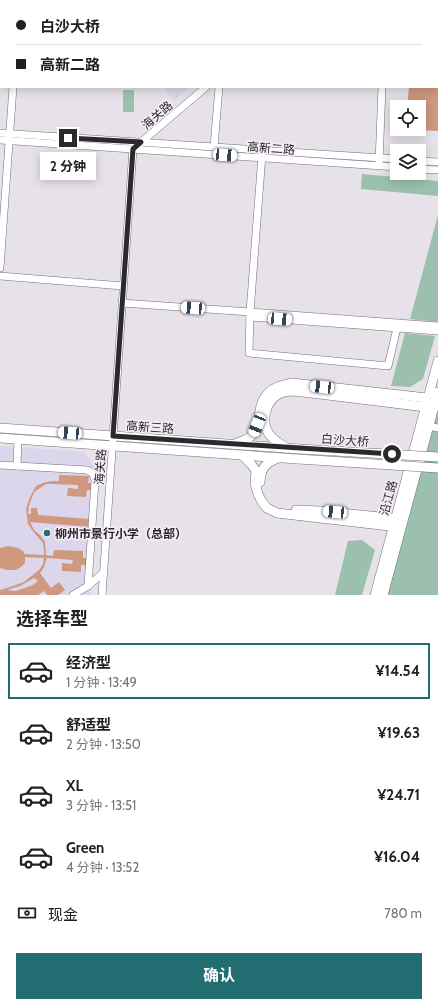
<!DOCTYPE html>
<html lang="zh">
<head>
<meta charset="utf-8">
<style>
  :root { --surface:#fff; --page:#f2f2f2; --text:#202124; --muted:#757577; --line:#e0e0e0; --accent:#216d71 }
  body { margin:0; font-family:Cabin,"Noto Sans SC",sans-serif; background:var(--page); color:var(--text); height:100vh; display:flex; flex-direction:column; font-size:15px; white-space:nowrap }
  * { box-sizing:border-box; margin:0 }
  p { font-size:13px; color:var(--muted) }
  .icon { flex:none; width:22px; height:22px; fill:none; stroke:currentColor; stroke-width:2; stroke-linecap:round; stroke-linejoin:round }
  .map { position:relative; height:595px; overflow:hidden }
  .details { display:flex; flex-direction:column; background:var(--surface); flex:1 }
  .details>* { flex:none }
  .guide { position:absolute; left:0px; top:0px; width:438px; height:88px; box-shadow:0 2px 10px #0003; display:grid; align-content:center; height:88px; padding:0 16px; background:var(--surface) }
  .controls { position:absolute; left:390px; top:100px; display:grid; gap:8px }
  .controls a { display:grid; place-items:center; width:36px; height:36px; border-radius:0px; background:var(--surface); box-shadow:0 2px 10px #0003; font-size:20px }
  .end { position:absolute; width:18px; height:18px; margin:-9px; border:5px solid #2b292c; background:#fff; box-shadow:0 0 0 2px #fff }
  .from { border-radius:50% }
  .bubble { position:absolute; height:28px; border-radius:0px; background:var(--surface); box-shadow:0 2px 10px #0003; font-size:13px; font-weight:700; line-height:28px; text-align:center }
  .car { position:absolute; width:12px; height:24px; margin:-12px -6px; border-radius:5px; box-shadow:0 0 3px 1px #0007; background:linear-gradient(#fff 24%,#345 0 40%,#fff 0 76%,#345 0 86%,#fff 0) }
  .guide b { display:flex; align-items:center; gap:14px; height:38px; font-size:15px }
  .guide b+b { border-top:1px solid var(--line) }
  .guide i { width:10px; height:10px; background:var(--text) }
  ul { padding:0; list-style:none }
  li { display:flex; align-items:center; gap:12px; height:56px; margin:0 8px 6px; padding:0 8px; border:2px solid transparent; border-radius:0px }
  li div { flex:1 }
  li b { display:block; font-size:15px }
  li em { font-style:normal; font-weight:700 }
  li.current { border-color:var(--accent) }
  li>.icon { width:36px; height:36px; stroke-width:1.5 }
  h2 { padding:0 16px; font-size:18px; line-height:48px }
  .pay { display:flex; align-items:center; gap:10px; height:44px; padding:0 16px; font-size:15px }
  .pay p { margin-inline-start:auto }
  .button { display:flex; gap:8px; margin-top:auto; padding:8px 16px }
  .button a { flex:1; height:46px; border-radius:0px; background:var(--accent); color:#fff; font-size:16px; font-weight:700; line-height:46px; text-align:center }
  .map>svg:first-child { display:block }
  .education { fill:#dbd6ec }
  .green { fill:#9bc1ae }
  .building { fill:#d0987e; fill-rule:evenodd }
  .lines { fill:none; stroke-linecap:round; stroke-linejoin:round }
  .minor-casing { stroke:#746e76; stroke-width:8 }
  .major-casing { stroke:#746e76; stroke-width:10 }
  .minor { stroke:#fff; stroke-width:7 }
  .major { stroke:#fff; stroke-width:9 }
  .major-bridge-casing { stroke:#746e76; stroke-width:10; stroke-linecap:butt }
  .major-bridge { stroke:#fff; stroke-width:9 }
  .route { stroke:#2b292c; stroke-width:5 }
  .poi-dot { fill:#216d71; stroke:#f5eef7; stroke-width:1.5 }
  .labels { text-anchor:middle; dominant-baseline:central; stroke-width:3; stroke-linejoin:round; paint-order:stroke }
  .street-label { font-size:12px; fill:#2b292c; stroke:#f5eef7 }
  .poi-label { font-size:12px; font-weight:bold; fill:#2b292c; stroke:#f5eef7; text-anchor:start }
</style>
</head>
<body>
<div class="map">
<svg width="438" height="595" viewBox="0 0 438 595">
  <rect width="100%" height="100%" fill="#e7e1ea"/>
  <g class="education">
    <path d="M 163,87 L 190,87 L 174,101 Z"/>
    <path d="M 0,446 L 84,452 L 99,472 L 90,595 L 0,595 Z"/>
  </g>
  <g class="green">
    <rect x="123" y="90" width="11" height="22"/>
    <path d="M 362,174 L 438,181 L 438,196 L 361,189 Z"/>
    <path d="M 438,215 L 438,322 L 410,319 Z"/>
    <path d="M 405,333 L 435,336 L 423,379 L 410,387 L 391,386 Z"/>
    <path d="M 438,392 L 438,595 L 383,595 Z"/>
    <path d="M 362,540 L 375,550 L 362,595 L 335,595 L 348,541 Z"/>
  </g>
  <g class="building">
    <path d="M 409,87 L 438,87 L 438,131 L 419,130 L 419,107 L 407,107 Z"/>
    <path d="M 59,475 L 89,476 L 88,483 L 92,483 L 91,490 L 87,490 L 86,497 L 67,496 L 68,488 L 78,489 L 78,485 L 51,484 L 46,484 L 34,492 L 29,506 L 28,514 L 31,514 L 31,508 L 37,508 L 38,515 L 89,519 L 89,527 L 30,522 L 34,530 L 40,535 L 45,542 L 46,555 L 53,556 L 54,550 L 83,551 L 83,558 L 86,558 L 86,565 L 81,565 L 81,572 L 62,571 L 62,563 L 72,564 L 73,560 L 47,558 L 44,567 L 40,573 L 51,588 L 59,582 L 65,590 L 58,595 L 47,595 L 44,591 L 38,595 L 0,595 L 0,590 L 13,586 L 24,582 L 39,570 L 43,564 L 44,558 L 25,557 L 25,563 L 21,567 L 16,570 L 7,570 L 0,568 L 0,548 L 8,546 L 18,548 L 24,552 L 24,554 L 44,555 L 44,551 L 43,543 L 32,530 L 28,524 L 26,509 L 30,497 L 36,486 L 43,483 L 52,481 L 59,481 ZM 34,578 L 38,581 L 33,585 L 22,589 L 15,591 L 7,590 L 20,586 Z"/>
  </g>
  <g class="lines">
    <defs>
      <g id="minor">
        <path d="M 20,1 L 20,0"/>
        <path d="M 223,1 L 223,0"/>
        <path d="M 386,1 L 386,0"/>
        <path d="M 0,133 L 397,159"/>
        <path d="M 0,140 L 397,167"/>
        <path d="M 214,147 L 219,87"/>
        <path d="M 262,155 L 250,312 L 249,353 L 388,366 L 397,328"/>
        <path d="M 419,161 L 438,162"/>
        <path d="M 379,163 L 382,87"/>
        <path d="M 419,169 L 438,170"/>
        <path d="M 0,268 L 13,87"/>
        <path d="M 0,276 L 123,286"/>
        <path d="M 122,303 L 250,312 L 438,326"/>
        <path d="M 250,317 L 438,331"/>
        <path d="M 429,426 L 438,428"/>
        <path d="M 0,465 L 87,470 C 93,473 94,474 95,481 L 88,586"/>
        <path d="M 17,466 L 18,439"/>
        <path d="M 73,595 L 88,586 L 104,572"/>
        <path d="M 102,595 L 133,149 L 206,87"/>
      </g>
      <g id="major">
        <path d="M 0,428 L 299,449"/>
        <path d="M 0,438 L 298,459"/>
        <path d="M 237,443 C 243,441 249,439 253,434 C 257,429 258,422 259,416 C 262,393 271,387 292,383 L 436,399"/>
        <path d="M 286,448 C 281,444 273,440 269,434 C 261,422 265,403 277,395 C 283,391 289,391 295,391 L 434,408"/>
        <path d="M 242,455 L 251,464 L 256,471 L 255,483 L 258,494 L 262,502 L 267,508 L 277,513 L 398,527"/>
        <path d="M 260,482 C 261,468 265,463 278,458"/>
        <path d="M 296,510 L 320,511 L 400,519"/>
        <path d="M 375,595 L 438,361"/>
        <path d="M 383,595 L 438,392"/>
      </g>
    </defs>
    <use href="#minor" class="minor-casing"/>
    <use href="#major" class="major-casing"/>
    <use href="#minor" class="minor"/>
    <use href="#major" class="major"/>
    <defs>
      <g id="major-bridge">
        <path d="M 299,449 L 438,457"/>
        <path d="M 298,459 L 438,468"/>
      </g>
    </defs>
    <use href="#major-bridge" class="major-bridge-casing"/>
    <use href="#major-bridge" class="major-bridge"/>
  </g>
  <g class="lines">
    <path class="route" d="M 68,138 L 141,142 L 133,149 L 113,436 L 392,454"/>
  </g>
  <circle class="poi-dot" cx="47" cy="533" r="4"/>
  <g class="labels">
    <g class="street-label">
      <text transform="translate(157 115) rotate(-41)">海关路</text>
      <text transform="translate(271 148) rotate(4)">高新二路</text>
      <text transform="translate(150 427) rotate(4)">高新三路</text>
      <text transform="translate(345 440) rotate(4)">白沙大桥</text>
      <text transform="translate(100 467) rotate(-86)">海关路</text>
      <text transform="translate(388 498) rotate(-75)">沿江路</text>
    </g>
    <g class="poi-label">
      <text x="55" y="533">柳州市景行小学（总部）</text>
    </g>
  </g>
</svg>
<div class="controls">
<a><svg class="icon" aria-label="locate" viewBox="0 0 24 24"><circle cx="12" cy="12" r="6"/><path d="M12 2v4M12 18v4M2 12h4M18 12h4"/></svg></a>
<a><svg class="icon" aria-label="layers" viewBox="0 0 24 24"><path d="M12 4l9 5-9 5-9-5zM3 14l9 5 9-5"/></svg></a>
</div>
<i class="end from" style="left:392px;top:454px"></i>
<i class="end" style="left:68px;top:138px"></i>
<div class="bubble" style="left:40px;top:152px;width:56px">2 分钟</div>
<i class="car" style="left:225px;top:155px;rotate:94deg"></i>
<i class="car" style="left:193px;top:308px;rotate:274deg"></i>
<i class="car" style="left:280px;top:319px;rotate:94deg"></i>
<i class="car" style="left:322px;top:387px;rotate:276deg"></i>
<i class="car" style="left:257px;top:425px;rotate:202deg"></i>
<i class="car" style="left:70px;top:433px;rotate:274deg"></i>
<i class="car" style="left:335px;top:512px;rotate:275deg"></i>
<div class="guide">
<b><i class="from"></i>白沙大桥</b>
<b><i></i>高新二路</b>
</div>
</div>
<section class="details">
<h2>选择车型</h2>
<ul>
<li class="current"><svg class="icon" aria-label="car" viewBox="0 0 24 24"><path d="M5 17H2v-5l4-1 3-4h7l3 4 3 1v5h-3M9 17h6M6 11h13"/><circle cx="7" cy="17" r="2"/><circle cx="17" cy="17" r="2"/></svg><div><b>经济型</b><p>1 分钟 · 13:49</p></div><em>¥14.54</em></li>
<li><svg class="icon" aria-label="car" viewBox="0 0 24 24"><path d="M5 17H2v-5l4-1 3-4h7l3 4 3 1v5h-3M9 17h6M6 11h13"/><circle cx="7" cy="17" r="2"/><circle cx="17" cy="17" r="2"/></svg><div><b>舒适型</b><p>2 分钟 · 13:50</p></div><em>¥19.63</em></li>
<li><svg class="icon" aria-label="car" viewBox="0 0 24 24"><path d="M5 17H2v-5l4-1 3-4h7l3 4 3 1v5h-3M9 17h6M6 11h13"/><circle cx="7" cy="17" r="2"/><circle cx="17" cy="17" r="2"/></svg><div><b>XL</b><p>3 分钟 · 13:51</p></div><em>¥24.71</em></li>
<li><svg class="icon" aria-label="car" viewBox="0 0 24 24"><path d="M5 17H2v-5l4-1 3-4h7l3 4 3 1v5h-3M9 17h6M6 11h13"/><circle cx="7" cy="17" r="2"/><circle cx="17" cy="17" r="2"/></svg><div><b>Green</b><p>4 分钟 · 13:52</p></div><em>¥16.04</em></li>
</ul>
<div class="pay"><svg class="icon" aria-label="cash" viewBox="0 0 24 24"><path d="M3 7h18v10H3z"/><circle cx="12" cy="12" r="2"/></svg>现金<p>780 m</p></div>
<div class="button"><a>确认</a></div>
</section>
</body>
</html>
